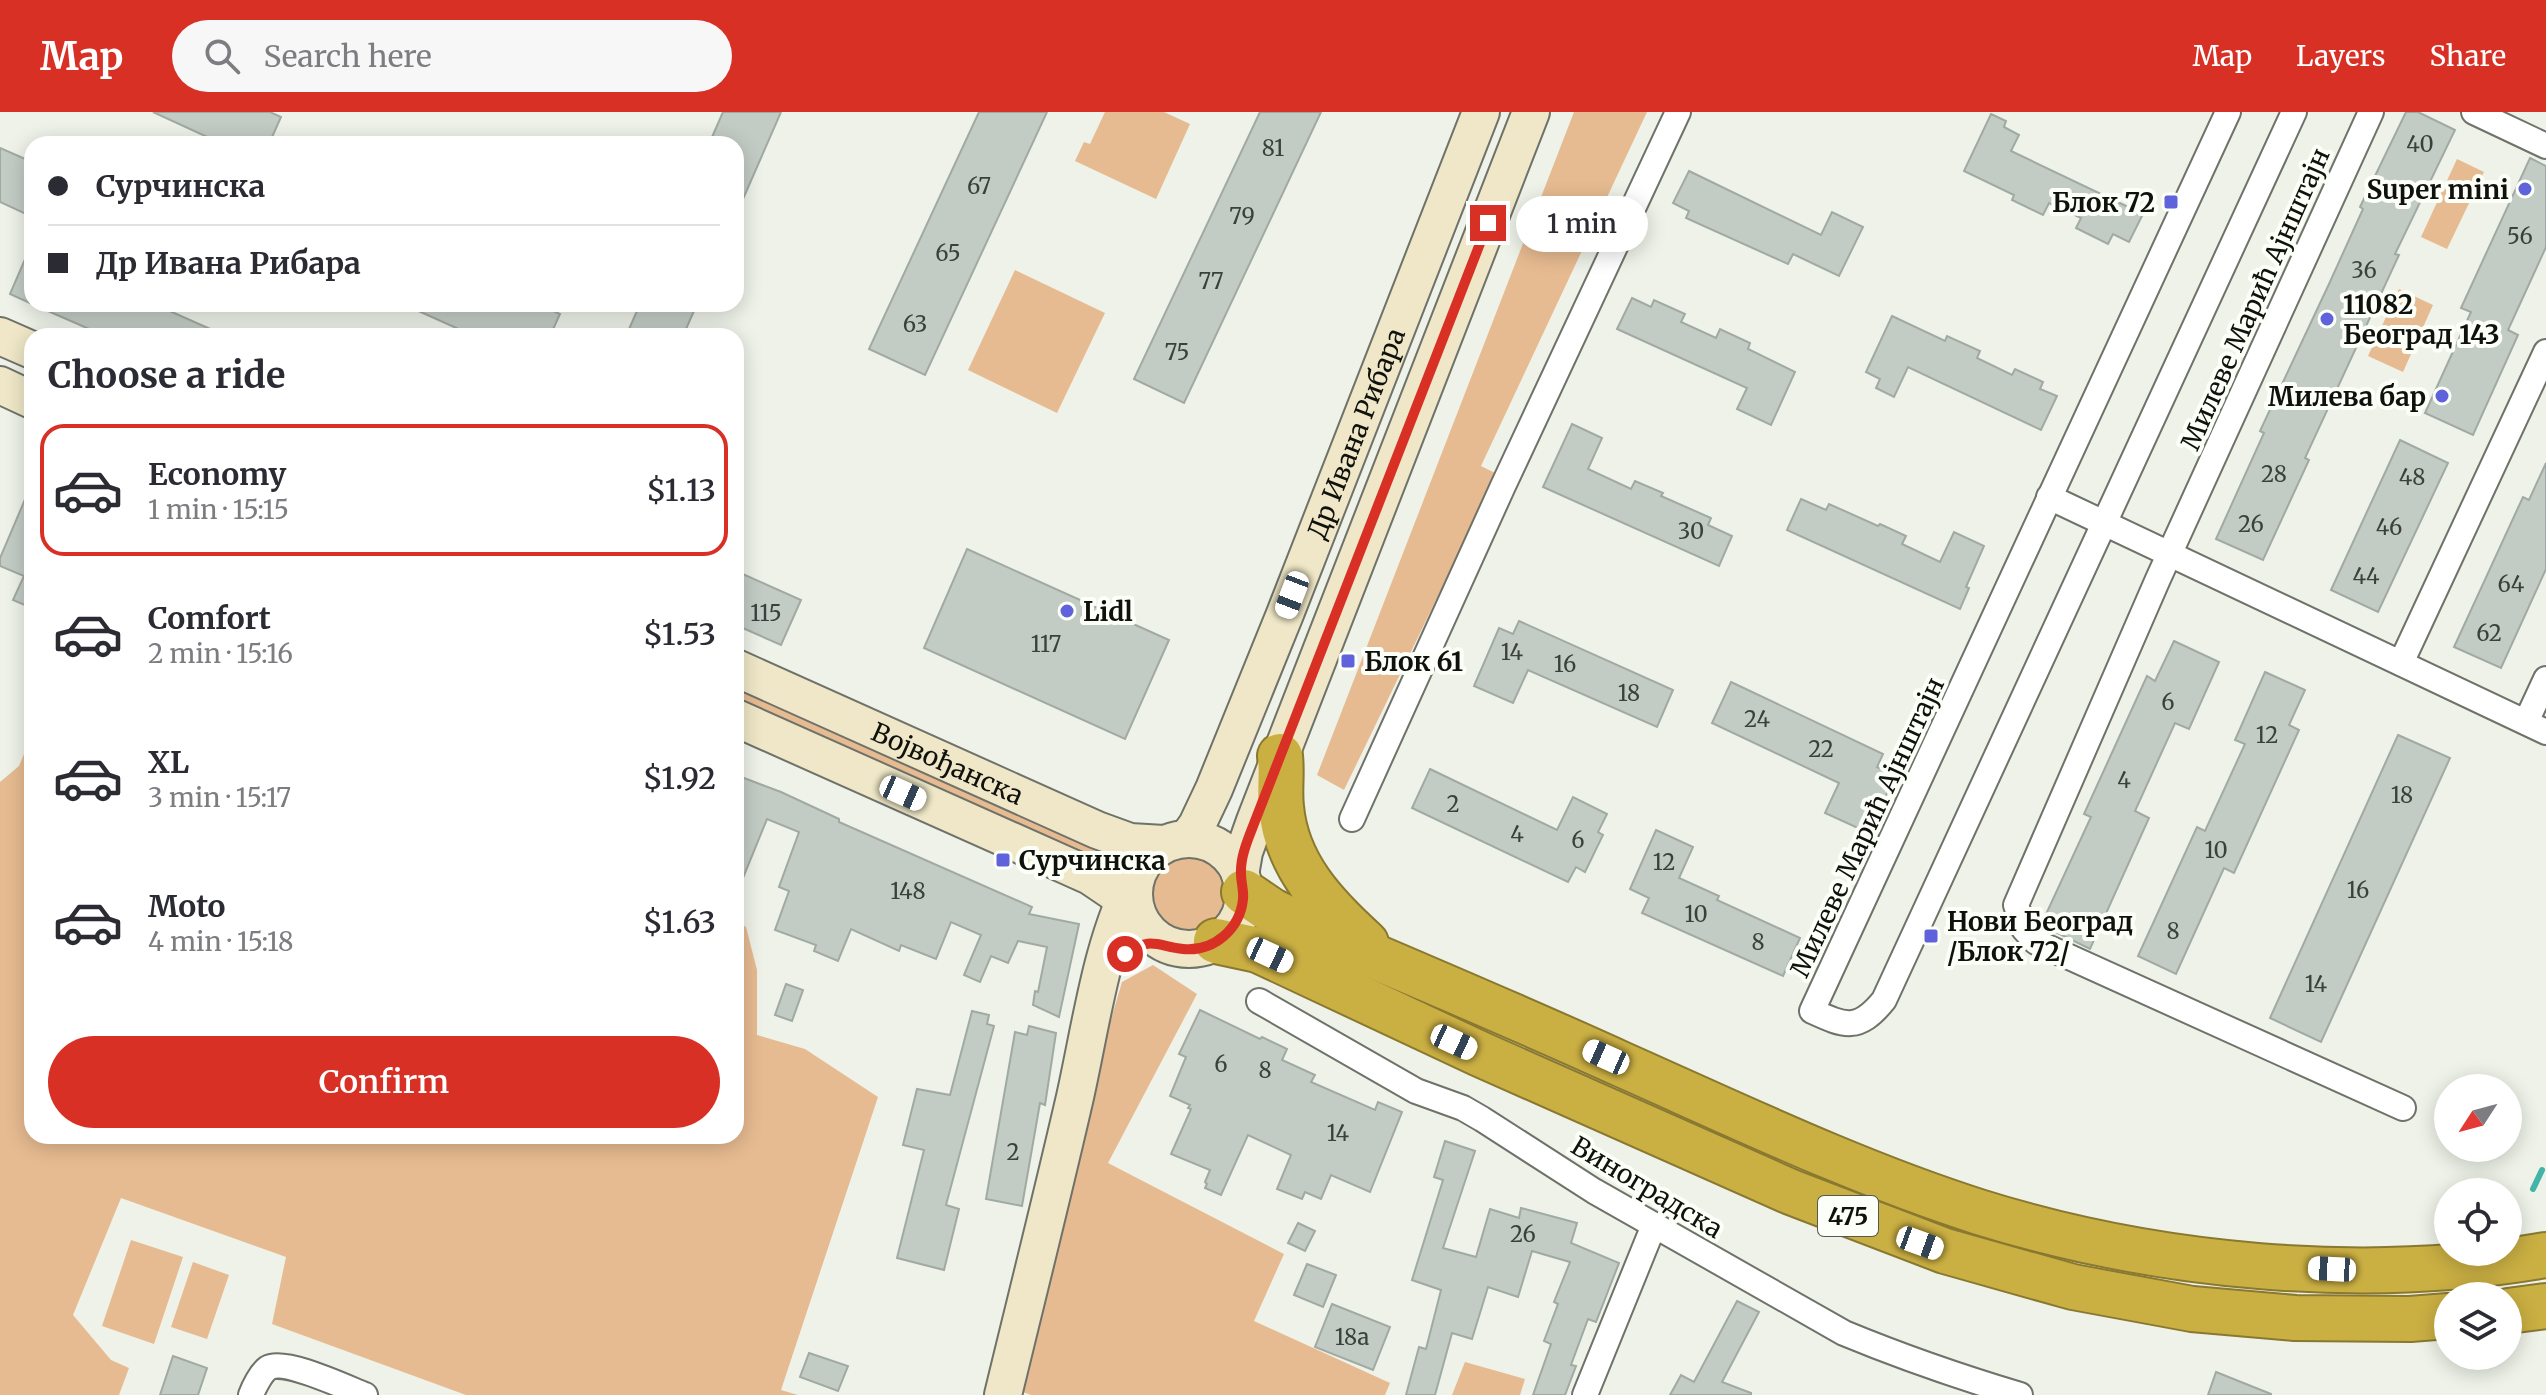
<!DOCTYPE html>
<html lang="en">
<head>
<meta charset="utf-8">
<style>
  :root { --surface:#fff; --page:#f7f7f7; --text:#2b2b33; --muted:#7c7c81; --line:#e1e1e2; --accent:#d93025 }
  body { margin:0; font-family:Merriweather,serif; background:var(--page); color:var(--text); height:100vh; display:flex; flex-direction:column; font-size:30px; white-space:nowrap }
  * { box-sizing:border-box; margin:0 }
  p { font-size:26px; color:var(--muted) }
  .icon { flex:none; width:44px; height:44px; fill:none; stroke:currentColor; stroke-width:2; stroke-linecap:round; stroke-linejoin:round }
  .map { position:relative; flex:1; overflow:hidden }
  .drawer { position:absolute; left:24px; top:216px; width:720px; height:816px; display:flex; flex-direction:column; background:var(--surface); border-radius:24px; box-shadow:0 4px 20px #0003 }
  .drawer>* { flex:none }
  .banner { position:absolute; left:24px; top:24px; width:720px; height:176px; border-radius:24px; box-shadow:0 4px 20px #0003; display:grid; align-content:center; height:176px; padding:0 24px; background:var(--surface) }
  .needle { width:52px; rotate:234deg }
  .controls { position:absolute; left:2434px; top:962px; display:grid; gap:16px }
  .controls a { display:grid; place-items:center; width:88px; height:88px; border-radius:50%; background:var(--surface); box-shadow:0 4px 20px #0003; font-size:40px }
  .end { position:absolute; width:36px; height:36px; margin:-18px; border:10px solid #d93025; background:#fff; box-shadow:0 0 0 4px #fff }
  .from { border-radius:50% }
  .bubble { position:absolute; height:56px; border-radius:28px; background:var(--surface); box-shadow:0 4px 20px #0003; font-size:26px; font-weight:600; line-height:56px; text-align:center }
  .car { position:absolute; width:24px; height:48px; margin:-24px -12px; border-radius:10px; box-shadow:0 0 6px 2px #0007; background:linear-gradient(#fff 24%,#345 0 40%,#fff 0 76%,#345 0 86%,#fff 0) }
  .banner b { display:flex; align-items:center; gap:28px; height:76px; font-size:30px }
  .banner b+b { border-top:2px solid var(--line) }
  .banner i { width:20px; height:20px; background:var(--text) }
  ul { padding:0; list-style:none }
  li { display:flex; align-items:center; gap:24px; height:132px; margin:0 16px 12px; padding:0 8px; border:4px solid transparent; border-radius:24px }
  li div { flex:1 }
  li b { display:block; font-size:30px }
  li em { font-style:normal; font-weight:600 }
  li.active { border-color:var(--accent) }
  li>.icon { width:72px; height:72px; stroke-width:1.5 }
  h2 { padding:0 24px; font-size:36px; line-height:96px }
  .button { display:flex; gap:16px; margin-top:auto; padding:16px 24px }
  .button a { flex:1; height:92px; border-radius:48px; background:var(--accent); color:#fff; font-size:32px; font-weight:600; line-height:92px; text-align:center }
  header { display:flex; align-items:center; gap:48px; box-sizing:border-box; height:112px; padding:0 40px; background:var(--accent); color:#fff }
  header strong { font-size:38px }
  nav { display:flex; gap:44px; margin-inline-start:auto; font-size:28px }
  .search { width:560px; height:72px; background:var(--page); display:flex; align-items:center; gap:20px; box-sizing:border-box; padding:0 28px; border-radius:44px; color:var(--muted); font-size:30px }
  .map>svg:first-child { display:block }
  .green { fill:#e7bb91 }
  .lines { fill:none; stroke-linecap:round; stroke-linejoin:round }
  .stream { stroke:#43b4a9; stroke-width:6 }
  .building { fill:#c2ccc5; stroke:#a0aaa3; stroke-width:2 }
  .street-casing { stroke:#6e7269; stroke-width:28 }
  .secondary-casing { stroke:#6e7269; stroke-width:40 }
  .highway-casing { stroke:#897830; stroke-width:48 }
  .street { stroke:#fff; stroke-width:24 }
  .secondary { stroke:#efe7c7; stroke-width:36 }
  .highway { stroke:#caaf43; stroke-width:44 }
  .route { stroke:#d93025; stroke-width:10 }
  .poi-dot { fill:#5f62da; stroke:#fcfff7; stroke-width:3 }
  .labels { text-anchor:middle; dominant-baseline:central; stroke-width:8; stroke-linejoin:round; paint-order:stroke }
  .number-label { font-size:22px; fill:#3c403b }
  .shield { fill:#fcfff7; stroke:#565853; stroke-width:2 }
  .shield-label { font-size:24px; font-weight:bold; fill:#0f110d }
  .poi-label { font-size:26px; font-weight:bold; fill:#0f110d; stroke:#fcfff7; text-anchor:start }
  .street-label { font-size:26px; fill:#0f110d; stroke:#fcfff7 }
</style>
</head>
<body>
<header>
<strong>Map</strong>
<div class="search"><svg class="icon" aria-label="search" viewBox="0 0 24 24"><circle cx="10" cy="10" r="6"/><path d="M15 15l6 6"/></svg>Search here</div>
<nav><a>Map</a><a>Layers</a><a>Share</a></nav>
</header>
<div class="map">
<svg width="2546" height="1283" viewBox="0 0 2546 1283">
  <rect width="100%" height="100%" fill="#eef2e8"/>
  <g class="green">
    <path d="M 1105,0 L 1164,0 L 1190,12 L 1156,87 L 1075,49 L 1084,30 L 1090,32 Z"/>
    <path d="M 1574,0 L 1647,0 L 1481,354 L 1497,362 L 1344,678 L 1317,663 Z"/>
    <path d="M 2457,47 L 2484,60 L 2447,137 L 2421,125 Z"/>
    <path d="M 1015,158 L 1105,201 L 1057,301 L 968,258 Z"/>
    <path d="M 2399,177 L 2433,193 L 2403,260 L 2368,244 Z"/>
    <path d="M 736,576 L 1101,737 L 1130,747 L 1120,770 L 829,630 L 736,588 Z"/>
    <path d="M 32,623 L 32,1024 L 736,1024 L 736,809 L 746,815 L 757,858 L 757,923 L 805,937 L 878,985 L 781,1278 L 798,1283 L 466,1283 L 272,1212 L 286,1145 L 121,1086 L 73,1203 L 111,1248 L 129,1256 L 119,1283 L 0,1283 L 0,670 L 19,654 Z"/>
    <circle cx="1191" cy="780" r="38"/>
    <path d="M 1153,853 L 1197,882 L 1108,1051 L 1284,1142 L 1254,1209 L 1390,1271 L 1385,1283 L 1031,1283 L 1020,1279 L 1072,1039 L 1122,870 Z"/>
    <path d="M 131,1128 L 183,1145 L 154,1232 L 102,1214 Z"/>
    <path d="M 193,1150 L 229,1163 L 207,1227 L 171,1215 Z"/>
    <path d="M 1465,1250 L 1525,1267 L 1520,1283 L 1452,1283 Z"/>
  </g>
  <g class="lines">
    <path class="stream" d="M 2533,1077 L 2542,1058"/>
  </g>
  <g class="building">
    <path d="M 153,0 L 270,0 L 281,5 L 269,32 L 212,32 L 214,28 Z"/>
    <path d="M 723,0 L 781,0 L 736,103 L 736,32 L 709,32 Z"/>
    <path d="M 979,0 L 1047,0 L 925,263 L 869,237 Z"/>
    <path d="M 1260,0 L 1321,0 L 1184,291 L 1134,267 Z"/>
    <path d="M 2406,0 L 2418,0 L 2455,18 L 2395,142 L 2399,143 L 2305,346 L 2309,348 L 2263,448 L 2216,427 L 2264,321 L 2260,319 L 2329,172 L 2363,97 L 2360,95 Z"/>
    <path d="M 1991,2 L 2006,9 L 2004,15 L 2019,23 L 2011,39 L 2143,102 L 2129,130 L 2113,122 L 2108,132 L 2076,116 L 2081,106 L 2049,91 L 2043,103 L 2012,88 L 2014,83 L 1964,59 Z"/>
    <path d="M 0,36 L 32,50 L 32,90 L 26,102 L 0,90 Z"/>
    <path d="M 2530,46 L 2546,54 L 2546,135 L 2508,218 L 2518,223 L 2473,323 L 2425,301 L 2471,200 L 2461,196 Z"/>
    <path d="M 1689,59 L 1821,123 L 1832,100 L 1863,115 L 1839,164 L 1793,142 L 1788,152 L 1686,106 L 1689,99 L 1673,91 Z"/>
    <path d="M 32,131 L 32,192 L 10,182 Z"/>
    <path d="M 1632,186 L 1651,195 L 1654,188 L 1685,202 L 1681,210 L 1716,226 L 1720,217 L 1750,231 L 1748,237 L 1795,260 L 1771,313 L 1737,297 L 1747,276 L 1617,217 Z"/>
    <path d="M 32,192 L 154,192 L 226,224 L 105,224 Z"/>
    <path d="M 403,192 L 538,192 L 560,202 L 550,224 L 474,224 Z"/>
    <path d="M 640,192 L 697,192 L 683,224 L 626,224 Z"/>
    <path d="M 1892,204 L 1945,229 L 1947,224 L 1980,239 L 1977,246 L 2012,263 L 2015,257 L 2043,270 L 2040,277 L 2057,284 L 2041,318 L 1908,255 L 1894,285 L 1876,276 L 1880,267 L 1866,260 Z"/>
    <path d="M 1572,312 L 1602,326 L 1588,357 L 1631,377 L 1635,369 L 1663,381 L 1661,384 L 1711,406 L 1708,413 L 1732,424 L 1719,454 L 1543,375 Z"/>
    <path d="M 2400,328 L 2448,351 L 2378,500 L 2331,478 Z"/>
    <path d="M 2546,351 L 2546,457 L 2501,556 L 2454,535 L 2523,385 L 2529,388 Z"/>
    <path d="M 32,371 L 32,496 L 13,488 L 24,464 L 0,454 L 0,446 Z"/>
    <path d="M 1801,387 L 1826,398 L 1829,392 L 1878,414 L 1880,412 L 1906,424 L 1902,432 L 1940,450 L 1954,420 L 1984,434 L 1966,475 L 1969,476 L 1960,497 L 1787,418 Z"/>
    <path d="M 967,437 L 1169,528 L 1125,627 L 924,536 Z"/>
    <path d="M 736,459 L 801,488 L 781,533 L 736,513 Z"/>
    <path d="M 1519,509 L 1673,578 L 1657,615 L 1528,558 L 1513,591 L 1474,574 L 1499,516 L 1513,522 Z"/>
    <path d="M 2174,529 L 2219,550 L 2189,617 L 2175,611 L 2135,699 L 2149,706 L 2090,837 L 2041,813 L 2091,705 L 2084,702 L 2147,564 L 2155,569 Z"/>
    <path d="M 2265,560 L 2305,578 L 2289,613 L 2299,618 L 2234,761 L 2224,756 L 2176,862 L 2138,844 L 2197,715 L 2205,719 L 2245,632 L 2235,628 Z"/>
    <path d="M 1731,570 L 1883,642 L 1877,655 L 1895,664 L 1880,697 L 1871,693 L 1860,717 L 1825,701 L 1839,671 L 1712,611 Z"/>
    <path d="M 2398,623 L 2450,646 L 2321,930 L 2270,906 Z"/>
    <path d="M 1430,657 L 1557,718 L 1573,685 L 1607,702 L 1598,720 L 1603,723 L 1585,760 L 1576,755 L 1568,770 L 1412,696 Z"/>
    <path d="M 736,663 L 781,680 L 839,707 L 839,710 L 1032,795 L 1029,802 L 1079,812 L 1059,905 L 1033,893 L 1035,879 L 1038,880 L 1047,835 L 1018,829 L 1008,851 L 991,844 L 980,870 L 964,863 L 981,823 L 951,810 L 936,847 L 901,833 L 899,839 L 851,817 L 838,849 L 814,839 L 816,833 L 775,818 L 789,779 L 779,775 L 799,720 L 767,707 L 736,783 Z"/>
    <path d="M 1656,718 L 1693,735 L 1679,766 L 1719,784 L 1717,788 L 1800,826 L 1783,864 L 1642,801 L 1649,786 L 1630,777 Z"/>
    <path d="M 786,872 L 803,878 L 792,909 L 775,903 Z"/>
    <path d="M 1200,898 L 1260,927 L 1262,925 L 1287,937 L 1282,948 L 1315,963 L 1311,970 L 1375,998 L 1378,990 L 1402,1000 L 1370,1080 L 1331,1063 L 1321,1087 L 1305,1080 L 1302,1087 L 1277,1077 L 1291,1043 L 1248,1023 L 1221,1083 L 1205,1076 L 1207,1072 L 1205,1070 L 1210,1058 L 1171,1042 L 1191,997 L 1188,996 L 1190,993 L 1170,984 L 1186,945 L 1179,942 Z"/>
    <path d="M 972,899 L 989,903 L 987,912 L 994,914 L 946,1093 L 959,1097 L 944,1158 L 897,1146 L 924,1038 L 903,1033 L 917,977 L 950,983 Z"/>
    <path d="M 1029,914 L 1056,921 L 1045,993 L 1040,991 L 1022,1094 L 986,1087 L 1015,920 L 1027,923 Z"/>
    <path d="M 1445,1029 L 1475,1039 L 1443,1136 L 1476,1145 L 1490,1097 L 1519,1106 L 1521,1096 L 1577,1111 L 1571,1131 L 1619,1151 L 1596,1210 L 1588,1207 L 1571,1253 L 1576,1254 L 1565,1283 L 1533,1283 L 1551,1232 L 1544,1229 L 1558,1192 L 1554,1190 L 1570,1150 L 1532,1139 L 1518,1185 L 1488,1175 L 1472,1227 L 1452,1221 L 1435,1283 L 1406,1283 L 1419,1235 L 1426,1237 L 1441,1178 L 1412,1168 L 1443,1068 L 1434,1065 Z"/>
    <path d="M 1298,1111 L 1315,1119 L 1305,1139 L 1288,1131 Z"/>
    <path d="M 1307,1152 L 1336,1163 L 1323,1195 L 1294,1183 Z"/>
    <path d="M 1737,1189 L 1759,1200 L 1722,1270 L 1751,1281 L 1751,1283 L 1670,1283 L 1681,1263 L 1694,1270 Z"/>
    <path d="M 1332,1192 L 1390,1215 L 1373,1258 L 1315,1235 Z"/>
    <path d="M 809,1241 L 848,1254 L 838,1279 L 800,1265 Z"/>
    <path d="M 173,1244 L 207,1256 L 198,1283 L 160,1283 Z"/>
    <path d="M 2216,1260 L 2271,1282 L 2271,1283 L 2208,1283 Z"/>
  </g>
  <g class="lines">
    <defs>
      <g id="street">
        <path d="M 2228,0 L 1812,899 C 1845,914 1858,920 1884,888 L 2294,0"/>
        <path d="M 2371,0 L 2158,467 L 2016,793 L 2024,817 L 2036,830 L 2403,996"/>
        <path d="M 2474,0 L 2546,34"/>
        <path d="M 2049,385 L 2546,620"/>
        <path d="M 2401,551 L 2546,240"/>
        <path d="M 2526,610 L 2546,567"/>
        <path d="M 1352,707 L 1503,374 L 1678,0"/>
        <path d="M 1259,889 L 1416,979 L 1463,996 L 1482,1007 L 1594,1079 L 1844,1221 C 1902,1245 1960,1265 2020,1283"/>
        <path d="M 251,1283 C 254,1275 261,1261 268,1256 C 284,1246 347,1276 365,1283"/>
        <path d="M 1585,1283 L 1654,1113"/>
      </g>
      <g id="secondary">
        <path d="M 0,224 L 32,238"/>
        <path d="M 0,273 L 32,288"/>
        <path id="s1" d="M 736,556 L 1097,718 L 1130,730 L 1164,732"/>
        <path d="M 736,606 L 1090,764 L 1124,787 L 1137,801"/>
        <path id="s2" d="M 1187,727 L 1197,713 L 1214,677 L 1285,502 L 1481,0"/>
        <circle cx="1189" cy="782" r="55"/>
        <path d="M 1240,763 L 1244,740 L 1255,709 L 1531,0"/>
        <path d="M 1003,1283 C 1027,1184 1052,1085 1075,985 C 1092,909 1101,830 1137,762"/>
      </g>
      <g id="highway">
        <path d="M 1280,644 C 1282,661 1279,678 1281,695 C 1286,753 1325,794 1366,831"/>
        <path d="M 1244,780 L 1272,799 L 1312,818 C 1416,862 1520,906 1623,953 C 1740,1005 1857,1061 1979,1100 C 2154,1155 2364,1175 2546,1143"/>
        <path d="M 1216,829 L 1258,838 L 1480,942 L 1791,1080 L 1945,1139 L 2073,1175 L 2192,1197 L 2295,1206 L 2410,1207 L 2448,1204"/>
        <path d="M 2508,1199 L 2546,1194"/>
      </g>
    </defs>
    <use href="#street" class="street-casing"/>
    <use href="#secondary" class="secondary-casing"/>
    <use href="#highway" class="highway-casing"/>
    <use href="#street" class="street"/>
    <use href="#secondary" class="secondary"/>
    <use href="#highway" class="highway"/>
  </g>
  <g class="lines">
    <path class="route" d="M 1125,842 C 1151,824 1157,834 1183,837 C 1214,840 1240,817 1243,787 C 1244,778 1241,771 1241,762 C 1240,744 1249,725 1255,709 L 1488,111"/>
  </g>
  <g class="poi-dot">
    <circle cx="2525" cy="77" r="8"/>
    <rect x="2163" y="82" width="16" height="16" rx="4"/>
    <circle cx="2327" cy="207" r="8"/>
    <circle cx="2442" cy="284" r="8"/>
    <circle cx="1067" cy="499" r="8"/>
    <rect x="1340" y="541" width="16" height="16" rx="4"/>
    <rect x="995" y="740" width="16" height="16" rx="4"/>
    <rect x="1923" y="816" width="16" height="16" rx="4"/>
  </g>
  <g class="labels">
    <g class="number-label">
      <text x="2420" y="32">40</text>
      <text x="1273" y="36">81</text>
      <text x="979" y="74">67</text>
      <text x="1242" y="104">79</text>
      <text x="2520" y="124">56</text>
      <text x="948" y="141">65</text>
      <text x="2364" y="158">36</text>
      <text x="1211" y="169">77</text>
      <text x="915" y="212">63</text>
      <text x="1177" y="240">75</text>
      <text x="2274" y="362">28</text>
      <text x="2412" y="365">48</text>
      <text x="2251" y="412">26</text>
      <text x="2389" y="415">46</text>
      <text x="1691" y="419">30</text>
      <text x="2366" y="464">44</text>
      <text x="2511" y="472">64</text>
      <text x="766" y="501">115</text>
      <text x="2489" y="521">62</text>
      <text x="1046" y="532">117</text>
      <text x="1512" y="540">14</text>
      <text x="1565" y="552">16</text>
      <text x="1629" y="581">18</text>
      <text x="2168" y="590">6</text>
      <text x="1757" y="607">24</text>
      <text x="2267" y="623">12</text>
      <text x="1821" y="637">22</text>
      <text x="2124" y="668">4</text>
      <text x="2402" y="683">18</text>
      <text x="1453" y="692">2</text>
      <text x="1517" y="722">4</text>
      <text x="1578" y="728">6</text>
      <text x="2216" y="738">10</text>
      <text x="1664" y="750">12</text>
      <text x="2358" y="778">16</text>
      <text x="908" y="779">148</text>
      <text x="1696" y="802">10</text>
      <text x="2173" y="819">8</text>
      <text x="1758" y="830">8</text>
      <text x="2316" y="872">14</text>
      <text x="1221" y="952">6</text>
      <text x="1265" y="958">8</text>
      <text x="1338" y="1021">14</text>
      <text x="1013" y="1040">2</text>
      <text x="1523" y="1122">26</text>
      <text x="1352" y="1225">18a</text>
    </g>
    <rect class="shield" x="1818" y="1084" width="60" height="40" rx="6"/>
    <g class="shield-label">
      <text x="1848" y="1104">475</text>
    </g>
    <g class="poi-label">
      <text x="2509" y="77" text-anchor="end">Super mini</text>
      <text x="2155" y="90" text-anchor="end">Блок 72</text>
      <text x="2343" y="192">11082<tspan x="2343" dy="30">Београд 143</tspan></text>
      <text x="2426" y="284" text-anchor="end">Милева бар</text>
      <text x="1083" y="499">Lidl</text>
      <text x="1364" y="549">Блок 61</text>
      <text x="1019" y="748">Сурчинска</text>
      <text x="1947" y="809">Нови Београд<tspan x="1947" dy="30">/Блок 72/</tspan></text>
    </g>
    <g class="street-label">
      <text transform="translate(2255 187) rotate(-66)">Милеве Марић Ајнштајн</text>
      <text stroke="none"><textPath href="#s2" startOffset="440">Др Ивана Рибара</textPath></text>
      <text stroke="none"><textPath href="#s1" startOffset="232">Војвођанска</textPath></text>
      <text transform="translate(1867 715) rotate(-65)">Милеве Марић Ајнштајн</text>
      <text transform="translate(1647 1075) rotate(31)">Виноградска</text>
    </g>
  </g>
</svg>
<div class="controls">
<a><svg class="needle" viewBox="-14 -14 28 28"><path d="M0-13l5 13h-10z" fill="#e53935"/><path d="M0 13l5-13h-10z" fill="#7c7c81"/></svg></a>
<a><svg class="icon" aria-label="locate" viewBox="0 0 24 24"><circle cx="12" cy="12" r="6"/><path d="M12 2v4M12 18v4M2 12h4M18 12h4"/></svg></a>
<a><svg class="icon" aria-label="layers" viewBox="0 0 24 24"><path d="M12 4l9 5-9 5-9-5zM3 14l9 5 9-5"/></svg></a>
</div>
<i class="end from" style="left:1125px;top:842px"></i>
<i class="end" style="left:1488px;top:111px"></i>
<div class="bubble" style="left:1516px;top:84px;width:132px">1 min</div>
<i class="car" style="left:1292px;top:483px;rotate:201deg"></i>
<i class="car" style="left:903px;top:681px;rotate:114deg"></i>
<i class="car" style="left:1270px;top:843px;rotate:115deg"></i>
<i class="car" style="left:1454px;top:930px;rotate:115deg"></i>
<i class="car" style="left:1606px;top:945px;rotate:294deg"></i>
<i class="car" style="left:1920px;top:1131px;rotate:110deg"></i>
<i class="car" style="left:2332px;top:1157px;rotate:273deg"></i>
<div class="banner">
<b><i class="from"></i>Сурчинска</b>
<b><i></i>Др Ивана Рибара</b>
</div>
<section class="drawer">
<h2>Choose a ride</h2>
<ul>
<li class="active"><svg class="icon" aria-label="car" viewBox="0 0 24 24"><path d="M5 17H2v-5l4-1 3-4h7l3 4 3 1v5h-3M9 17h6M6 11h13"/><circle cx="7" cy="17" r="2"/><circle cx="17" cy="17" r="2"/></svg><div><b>Economy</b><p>1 min · 15:15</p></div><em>$1.13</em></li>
<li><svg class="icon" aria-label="car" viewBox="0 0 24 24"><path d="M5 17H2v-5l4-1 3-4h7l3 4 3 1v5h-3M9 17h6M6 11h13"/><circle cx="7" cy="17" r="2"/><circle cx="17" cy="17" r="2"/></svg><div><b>Comfort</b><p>2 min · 15:16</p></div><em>$1.53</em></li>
<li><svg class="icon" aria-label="car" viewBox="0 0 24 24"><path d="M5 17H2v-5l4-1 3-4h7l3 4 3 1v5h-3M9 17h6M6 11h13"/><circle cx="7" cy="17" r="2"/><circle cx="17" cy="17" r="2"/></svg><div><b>XL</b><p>3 min · 15:17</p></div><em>$1.92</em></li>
<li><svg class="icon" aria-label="car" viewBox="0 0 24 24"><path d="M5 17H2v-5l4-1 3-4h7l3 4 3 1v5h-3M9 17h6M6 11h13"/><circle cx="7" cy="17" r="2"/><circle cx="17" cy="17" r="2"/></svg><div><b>Moto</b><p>4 min · 15:18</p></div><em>$1.63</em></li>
</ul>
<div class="button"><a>Confirm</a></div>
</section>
</div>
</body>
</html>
